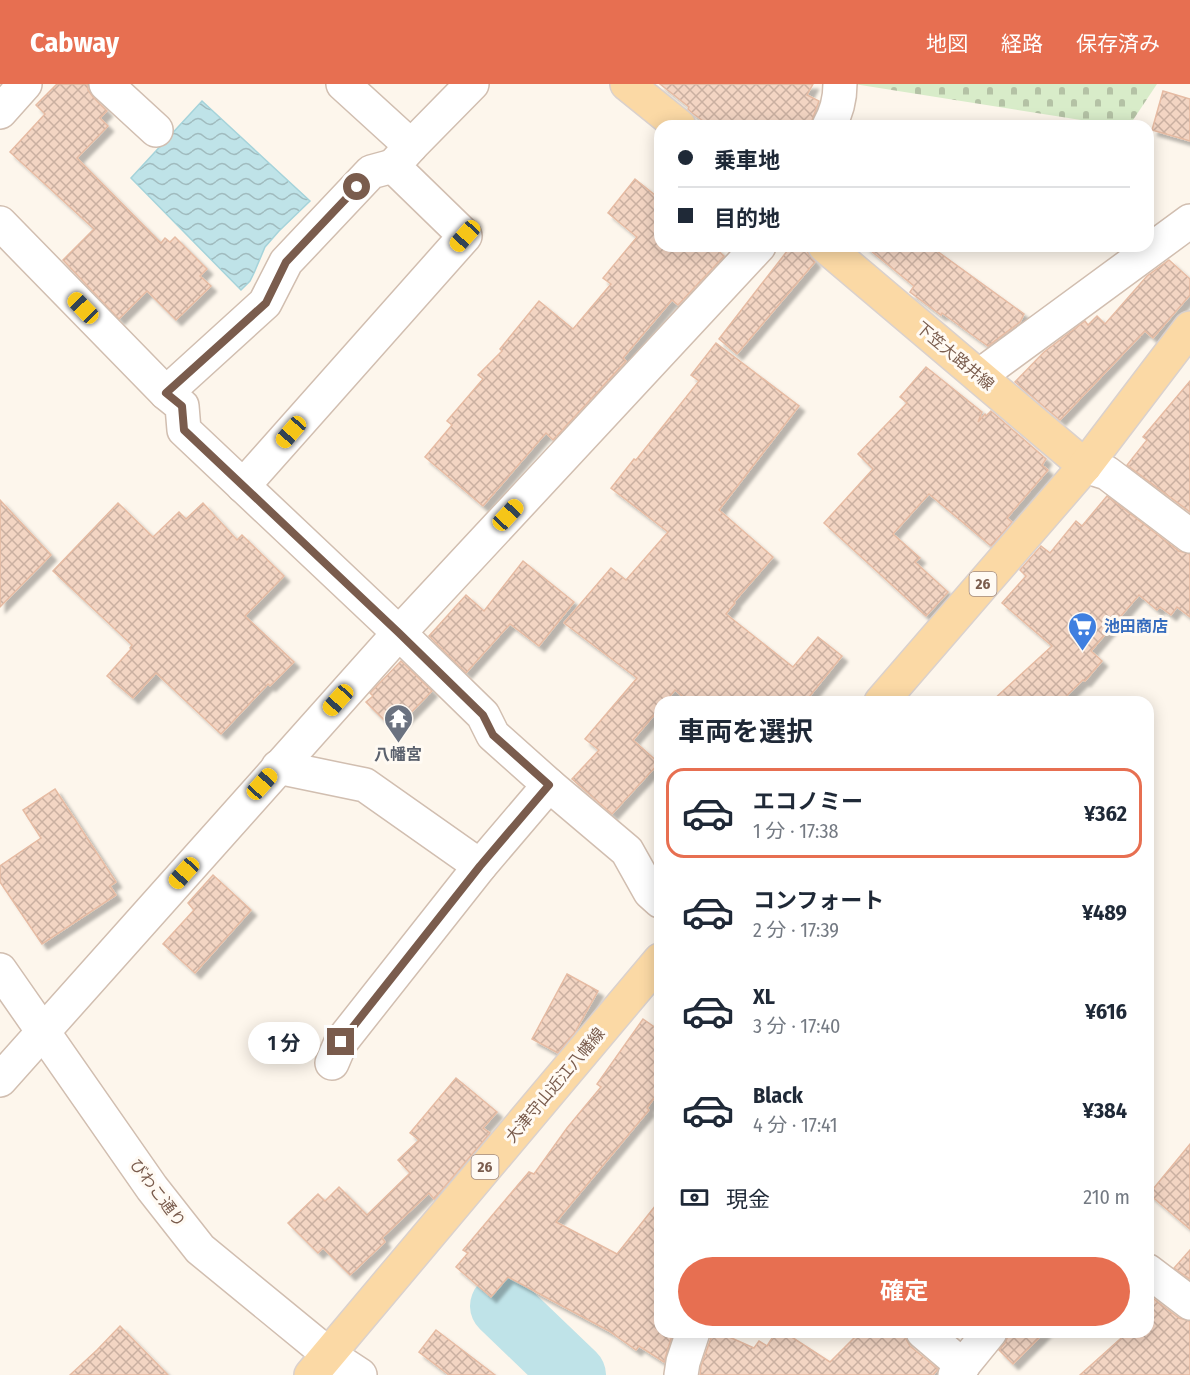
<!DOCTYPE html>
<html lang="ja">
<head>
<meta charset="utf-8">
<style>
  :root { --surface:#fff; --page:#f6f6f7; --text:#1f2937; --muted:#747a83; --line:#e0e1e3; --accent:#e76f51 }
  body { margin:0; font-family:"Fira Sans Condensed","Noto Sans JP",sans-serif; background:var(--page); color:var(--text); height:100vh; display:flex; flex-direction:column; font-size:22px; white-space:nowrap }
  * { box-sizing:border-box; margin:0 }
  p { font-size:20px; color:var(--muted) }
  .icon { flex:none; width:33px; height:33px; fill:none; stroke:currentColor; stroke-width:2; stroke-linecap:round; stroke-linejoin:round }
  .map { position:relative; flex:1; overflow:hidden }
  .side { position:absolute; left:654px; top:612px; width:500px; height:642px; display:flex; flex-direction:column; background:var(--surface); border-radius:18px; box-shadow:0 3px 15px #0003 }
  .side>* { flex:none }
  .hud { position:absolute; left:654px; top:36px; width:500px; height:132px; border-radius:18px; box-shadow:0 3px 15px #0003; display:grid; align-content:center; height:132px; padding:0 24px; background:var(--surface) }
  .end { position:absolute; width:27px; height:27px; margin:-14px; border:8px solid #7a5c4d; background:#fff; box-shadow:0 0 0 3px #fff }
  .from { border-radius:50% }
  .bubble { position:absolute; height:42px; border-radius:21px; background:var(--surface); box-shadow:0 3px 15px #0003; font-size:20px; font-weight:700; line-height:42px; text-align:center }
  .car { position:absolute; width:18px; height:36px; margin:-18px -9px; border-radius:8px; box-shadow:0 0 4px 2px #0007; background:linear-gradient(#f5c518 24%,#345 0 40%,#f5c518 0 76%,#345 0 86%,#f5c518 0) }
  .hud b { display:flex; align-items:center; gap:21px; height:57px; font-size:22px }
  .hud b+b { border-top:2px solid var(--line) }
  .hud i { width:15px; height:15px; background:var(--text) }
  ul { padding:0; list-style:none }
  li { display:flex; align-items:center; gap:18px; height:90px; margin:0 12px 9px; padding:0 12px; border:3px solid transparent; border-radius:18px }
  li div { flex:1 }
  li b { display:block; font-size:22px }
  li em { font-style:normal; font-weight:700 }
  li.on { border-color:var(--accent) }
  li>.icon { width:54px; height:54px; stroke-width:1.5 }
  h2 { padding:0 24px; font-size:27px; line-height:72px }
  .pay { display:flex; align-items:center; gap:15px; height:66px; padding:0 24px; font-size:22px }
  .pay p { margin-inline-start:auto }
  .action { display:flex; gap:12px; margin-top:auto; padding:12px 24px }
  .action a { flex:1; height:69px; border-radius:36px; background:var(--accent); color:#fff; font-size:24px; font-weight:700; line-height:69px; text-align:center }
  header { display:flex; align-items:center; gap:36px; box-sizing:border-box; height:84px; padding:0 30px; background:var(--accent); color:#fff }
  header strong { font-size:28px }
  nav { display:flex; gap:33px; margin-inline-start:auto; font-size:21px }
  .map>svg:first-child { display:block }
  .cemetery { fill:url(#cemetery-stones) }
  .water { fill:url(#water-waves); stroke:#a5d3da; stroke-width:1.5 }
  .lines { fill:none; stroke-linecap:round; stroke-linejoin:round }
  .river { stroke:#bfe3e8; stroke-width:64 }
  .building { fill:url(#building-cross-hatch); stroke:#e6bba3; stroke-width:1.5; filter:url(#shadow) }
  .minor-casing { stroke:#d1beb0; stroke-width:36 }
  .major-casing { stroke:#dad1cd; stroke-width:36 }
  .minor { stroke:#fff; stroke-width:33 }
  .major { stroke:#fbd9a5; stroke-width:33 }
  .route { stroke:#7a5c4d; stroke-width:8 }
  .labels { text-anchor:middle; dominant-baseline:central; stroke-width:6; stroke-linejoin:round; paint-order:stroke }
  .shield { fill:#fffaf3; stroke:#a28b7f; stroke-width:1.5 }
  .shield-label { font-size:15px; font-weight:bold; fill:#7a5c4d }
  .street-label { font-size:16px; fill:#7a5c4d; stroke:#fffaf3 }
  .shop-label { font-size:16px; font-weight:bold; fill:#366cbe; stroke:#fffaf3; text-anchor:start }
  .worship-label { font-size:16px; font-weight:bold; fill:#5b616d; stroke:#fffaf3 }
</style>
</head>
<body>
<header>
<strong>Cabway</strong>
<nav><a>地図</a><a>経路</a><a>保存済み</a></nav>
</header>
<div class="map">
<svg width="1190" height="1291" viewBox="0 0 1190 1291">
  <defs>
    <pattern id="cemetery-stones" width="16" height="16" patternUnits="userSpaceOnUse" patternTransform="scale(1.5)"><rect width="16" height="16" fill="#d8ecc9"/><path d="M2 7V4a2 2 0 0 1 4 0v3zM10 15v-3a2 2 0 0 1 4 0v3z" fill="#b4c2a5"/></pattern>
    <pattern id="water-waves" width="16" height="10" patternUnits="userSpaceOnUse" patternTransform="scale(1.5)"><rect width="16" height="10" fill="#bfe3e8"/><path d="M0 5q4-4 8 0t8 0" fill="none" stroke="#a0bbbe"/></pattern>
    <pattern id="building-cross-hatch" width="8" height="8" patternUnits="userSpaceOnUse" patternTransform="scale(1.5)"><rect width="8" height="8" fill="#f3d5c3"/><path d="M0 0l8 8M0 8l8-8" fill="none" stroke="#cab0a1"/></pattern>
    <filter id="shadow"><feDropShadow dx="5.5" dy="5.5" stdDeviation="1.5" flood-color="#0004"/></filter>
  </defs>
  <rect width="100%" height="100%" fill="#fdf6ec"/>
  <path class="cemetery" d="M 854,0 L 1157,0 L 1129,42 L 1119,42 Z"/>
  <path class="water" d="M 202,17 L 310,117 L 279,147 L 265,163 L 254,189 L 250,197 L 241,206 L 131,94 Z"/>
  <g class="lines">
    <path class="river" d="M 502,1222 L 574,1291"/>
  </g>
  <g class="building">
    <path d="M 57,0 L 88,0 L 88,6 L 93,13 L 107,27 L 100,34 L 108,42 L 77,74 L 161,159 L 165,154 L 170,158 L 175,153 L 207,185 L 200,192 L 211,202 L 176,236 L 147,207 L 119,235 L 63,176 L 94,145 L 10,68 L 45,30 L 36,21 Z"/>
    <path d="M 660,0 L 813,0 L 807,11 L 819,17 L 810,42 L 710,42 L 691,28 L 688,25 L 689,23 Z"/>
    <path d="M 1163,7 L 1190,15 L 1190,57 L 1152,46 Z"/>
    <path d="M 635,95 L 660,115 L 660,162 L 713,162 L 724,172 L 678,221 L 672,216 L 623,274 L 626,277 L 553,356 L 546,349 L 483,422 L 425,373 L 452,341 L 447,337 L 483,295 L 478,291 L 502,267 L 500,265 L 539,217 L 573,245 L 611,200 L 603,194 L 637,153 L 608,129 Z"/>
    <path d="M 791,162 L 807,162 L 808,169 L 815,178 L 737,270 L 719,255 Z"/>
    <path d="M 865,162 L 930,162 L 1024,230 L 1020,238 L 988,262 L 942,229 L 941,231 L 910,208 L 914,202 Z"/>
    <path d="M 1169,176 L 1190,195 L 1190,211 L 1153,254 L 1145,247 L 1060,336 L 1015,298 L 1044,268 L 1085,237 L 1088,241 L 1097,232 L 1105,240 L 1147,192 Z"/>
    <path d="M 716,259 L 799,322 L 719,426 L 773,473 L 734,518 L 735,519 L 726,530 L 793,583 L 818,553 L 842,572 L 805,618 L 689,618 L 675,606 L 665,618 L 660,618 L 660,624 L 633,656 L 659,679 L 612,730 L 572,695 L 599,666 L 585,655 L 637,594 L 564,539 L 611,484 L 626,496 L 668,448 L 611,404 L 634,375 L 636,376 L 699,297 L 691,291 Z"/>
    <path d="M 926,283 L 982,328 L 978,338 L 985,330 L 986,332 L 991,327 L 1046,375 L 1042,381 L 1048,386 L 1007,434 L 1012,438 L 991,462 L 929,410 L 893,450 L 920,474 L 915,478 L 948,508 L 926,532 L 824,439 L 873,385 L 858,370 L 907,319 L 900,313 Z"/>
    <path d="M 1190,297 L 1190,428 L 1127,381 L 1147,356 L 1143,353 Z"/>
    <path d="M 1107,412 L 1179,467 L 1190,470 L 1190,533 L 1177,523 L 1171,531 L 1160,523 L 1157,526 L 1139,511 L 1091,567 L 1102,577 L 1085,597 L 1083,596 L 1060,618 L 991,618 L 1052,562 L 1002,519 L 1026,492 L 1020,486 L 1041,462 L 1050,469 L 1076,437 L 1082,442 Z"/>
    <path d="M 0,416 L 51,471 L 0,523 Z"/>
    <path d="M 118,419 L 153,453 L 179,428 L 186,435 L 203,419 L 237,456 L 242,451 L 284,492 L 245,532 L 294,578 L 270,602 L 268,600 L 221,650 L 156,589 L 133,614 L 107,592 L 131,565 L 130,564 L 132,561 L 53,487 Z"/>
    <path d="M 523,477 L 574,518 L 539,562 L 510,540 L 466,589 L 429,552 L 466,511 L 484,527 Z"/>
    <path d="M 401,577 L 432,607 L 394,646 L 366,618 L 373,612 L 370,609 Z"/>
    <path d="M 55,705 L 116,798 L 110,802 L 116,811 L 42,860 L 0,798 L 0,782 L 41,754 L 23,726 Z"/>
    <path d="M 213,791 L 251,826 L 195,889 L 163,860 L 194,826 L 188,819 Z"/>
    <path d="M 567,890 L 598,907 L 575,948 L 558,969 L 532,955 Z"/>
    <path d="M 643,935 L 660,947 L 660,1006 L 647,1024 L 649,1026 L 556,1138 L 617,1170 L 660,1116 L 660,1248 L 673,1248 L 664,1278 L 639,1262 L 636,1266 L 609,1247 L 508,1193 L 491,1213 L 456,1183 L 468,1169 L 463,1166 L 529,1088 L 534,1090 L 567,1044 L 601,1003 L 597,1000 Z"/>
    <path d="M 456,994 L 497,1028 L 483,1044 L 490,1049 L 434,1115 L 429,1109 L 382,1154 L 385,1158 L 350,1191 L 323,1164 L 318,1169 L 288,1139 L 318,1110 L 325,1117 L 339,1103 L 367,1131 L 410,1089 L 398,1076 L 419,1056 L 410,1049 Z"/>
    <path d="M 1190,1060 L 1190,1145 L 1149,1110 Z"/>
    <path d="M 1190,1166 L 1190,1195 L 1174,1184 Z"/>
    <path d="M 1150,1212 L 1179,1234 L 1190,1237 L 1190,1291 L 1080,1291 L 1128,1248 L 1148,1248 L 1148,1214 Z"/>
    <path d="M 120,1242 L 168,1291 L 70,1291 L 97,1266 Z"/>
    <path d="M 436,1246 L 495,1291 L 449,1291 L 419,1268 Z"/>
    <path d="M 711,1248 L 718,1248 L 754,1264 L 759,1257 L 767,1262 L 776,1248 L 784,1248 L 830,1278 L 860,1248 L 905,1248 L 906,1255 L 910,1262 L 938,1285 L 933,1291 L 700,1291 L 701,1282 L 711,1254 Z"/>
    <path d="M 1008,1248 L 1045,1248 L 1013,1280 L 999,1266 L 1005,1259 L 1008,1252 Z"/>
  </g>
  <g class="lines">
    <defs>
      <g id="minor">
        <path d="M 106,0 L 156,46"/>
        <path d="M 343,0 L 411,62"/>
        <path d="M 0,28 L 25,0"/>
        <path d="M 829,42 C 837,28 840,16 840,0"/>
        <path d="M 0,139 L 166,309 L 182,322 L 184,346 L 399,549 L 483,631 L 493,651 L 549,701 L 627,767 L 650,808 L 660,817"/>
        <path d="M 979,292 L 1190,137"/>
        <path d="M 166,309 L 265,219 L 286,178 L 371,88 L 393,82"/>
        <path d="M 1085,382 L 1107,389 L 1190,452"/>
        <path d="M 243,402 L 465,152 L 393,82 L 411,62 L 472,0"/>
        <path d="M 278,683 L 365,701 L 480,782"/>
        <path d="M 0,886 L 152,1104 L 200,1165 L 328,1270 L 360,1291"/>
        <path d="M 332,979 L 341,958 L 480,782 L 549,701"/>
        <path d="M 0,996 L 399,549 L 759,162"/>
        <path d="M 1148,1187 L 1190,1219"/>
        <path d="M 923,1248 L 963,1282"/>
        <path d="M 681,1291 L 683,1278 L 693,1248"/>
        <path d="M 955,1291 L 990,1248"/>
      </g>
      <g id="major">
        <path d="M 627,0 L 679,42"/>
        <path d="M 825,162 L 1085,382"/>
        <path d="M 881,618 L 1085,382 L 1190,244"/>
        <path d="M 311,1291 L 660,876"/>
      </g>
    </defs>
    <use href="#minor" class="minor-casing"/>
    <use href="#major" class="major-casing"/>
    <use href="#minor" class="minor"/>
    <use href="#major" class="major"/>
  </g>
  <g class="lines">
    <path class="route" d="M 341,958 L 480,782 L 549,701 L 493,651 L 483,631 L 399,549 L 184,346 L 182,322 L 166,309 L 266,219 L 286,178 L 357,103"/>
  </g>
  <defs>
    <symbol id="supermarket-pin" viewBox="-11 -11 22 30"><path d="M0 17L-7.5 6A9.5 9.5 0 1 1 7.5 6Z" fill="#3f7fe0" stroke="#fffaf3"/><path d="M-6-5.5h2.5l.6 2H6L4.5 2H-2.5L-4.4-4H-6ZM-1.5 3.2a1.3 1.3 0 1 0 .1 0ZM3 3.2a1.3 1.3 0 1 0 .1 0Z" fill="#fff"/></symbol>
    <symbol id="temple-pin" viewBox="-11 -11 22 30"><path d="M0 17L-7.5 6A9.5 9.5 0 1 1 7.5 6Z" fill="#6b7280" stroke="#fffaf3"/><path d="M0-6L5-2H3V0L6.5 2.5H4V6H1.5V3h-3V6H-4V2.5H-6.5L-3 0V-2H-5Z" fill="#fff"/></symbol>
  </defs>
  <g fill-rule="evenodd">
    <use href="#supermarket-pin" x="1066" y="526" width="33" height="45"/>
    <use href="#temple-pin" x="382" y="618" width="33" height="45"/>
  </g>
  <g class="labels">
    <g class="shield">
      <rect x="969.5" y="488" width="27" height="24" rx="4.5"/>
      <rect x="471.5" y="1071" width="27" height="24" rx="4.5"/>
    </g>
    <g class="shield-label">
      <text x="983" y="500">26</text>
      <text x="485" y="1083">26</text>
    </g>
    <g class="street-label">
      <text transform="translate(955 272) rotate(40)">下笠大路井線</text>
      <text transform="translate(555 1001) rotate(-50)">大津守山近江八幡線</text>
      <text transform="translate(158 1109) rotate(53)">びわこ通り</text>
    </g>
    <g class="shop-label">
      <text x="1104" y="542">池田商店</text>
    </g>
    <g class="worship-label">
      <text x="398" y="670">八幡宮</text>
    </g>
  </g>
</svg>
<i class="end from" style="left:357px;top:103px"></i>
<i class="end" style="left:341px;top:958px"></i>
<div class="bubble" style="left:248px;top:938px;width:72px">1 分</div>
<i class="car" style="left:465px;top:152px;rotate:222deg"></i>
<i class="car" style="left:83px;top:224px;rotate:316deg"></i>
<i class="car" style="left:291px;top:348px;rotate:221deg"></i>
<i class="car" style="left:508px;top:431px;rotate:43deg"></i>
<i class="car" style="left:338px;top:616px;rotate:222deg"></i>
<i class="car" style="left:262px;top:700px;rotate:42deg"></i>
<i class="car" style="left:184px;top:789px;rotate:222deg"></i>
<div class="hud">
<b><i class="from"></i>乗車地</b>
<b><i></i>目的地</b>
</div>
<section class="side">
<h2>車両を選択</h2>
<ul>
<li class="on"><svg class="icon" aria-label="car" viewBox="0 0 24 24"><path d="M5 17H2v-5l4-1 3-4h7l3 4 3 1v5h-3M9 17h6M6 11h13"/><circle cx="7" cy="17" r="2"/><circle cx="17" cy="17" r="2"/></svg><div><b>エコノミー</b><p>1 分 · 17:38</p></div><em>¥362</em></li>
<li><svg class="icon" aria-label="car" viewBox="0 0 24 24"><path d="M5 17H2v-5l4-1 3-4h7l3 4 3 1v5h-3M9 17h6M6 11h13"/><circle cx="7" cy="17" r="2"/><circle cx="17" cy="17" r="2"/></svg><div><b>コンフォート</b><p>2 分 · 17:39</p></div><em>¥489</em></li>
<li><svg class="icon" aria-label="car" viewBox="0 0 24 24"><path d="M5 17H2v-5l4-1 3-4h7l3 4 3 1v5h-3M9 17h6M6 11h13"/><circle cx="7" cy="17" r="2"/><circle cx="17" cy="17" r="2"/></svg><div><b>XL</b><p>3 分 · 17:40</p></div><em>¥616</em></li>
<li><svg class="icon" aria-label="car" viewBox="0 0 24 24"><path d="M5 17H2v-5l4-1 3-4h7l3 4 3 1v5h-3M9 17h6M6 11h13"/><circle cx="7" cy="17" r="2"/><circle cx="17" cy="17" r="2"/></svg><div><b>Black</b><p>4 分 · 17:41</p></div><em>¥384</em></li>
</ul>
<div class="pay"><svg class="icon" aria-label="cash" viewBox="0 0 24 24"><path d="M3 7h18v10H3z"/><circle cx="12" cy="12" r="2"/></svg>現金<p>210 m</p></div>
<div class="action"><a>確定</a></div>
</section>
</div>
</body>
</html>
